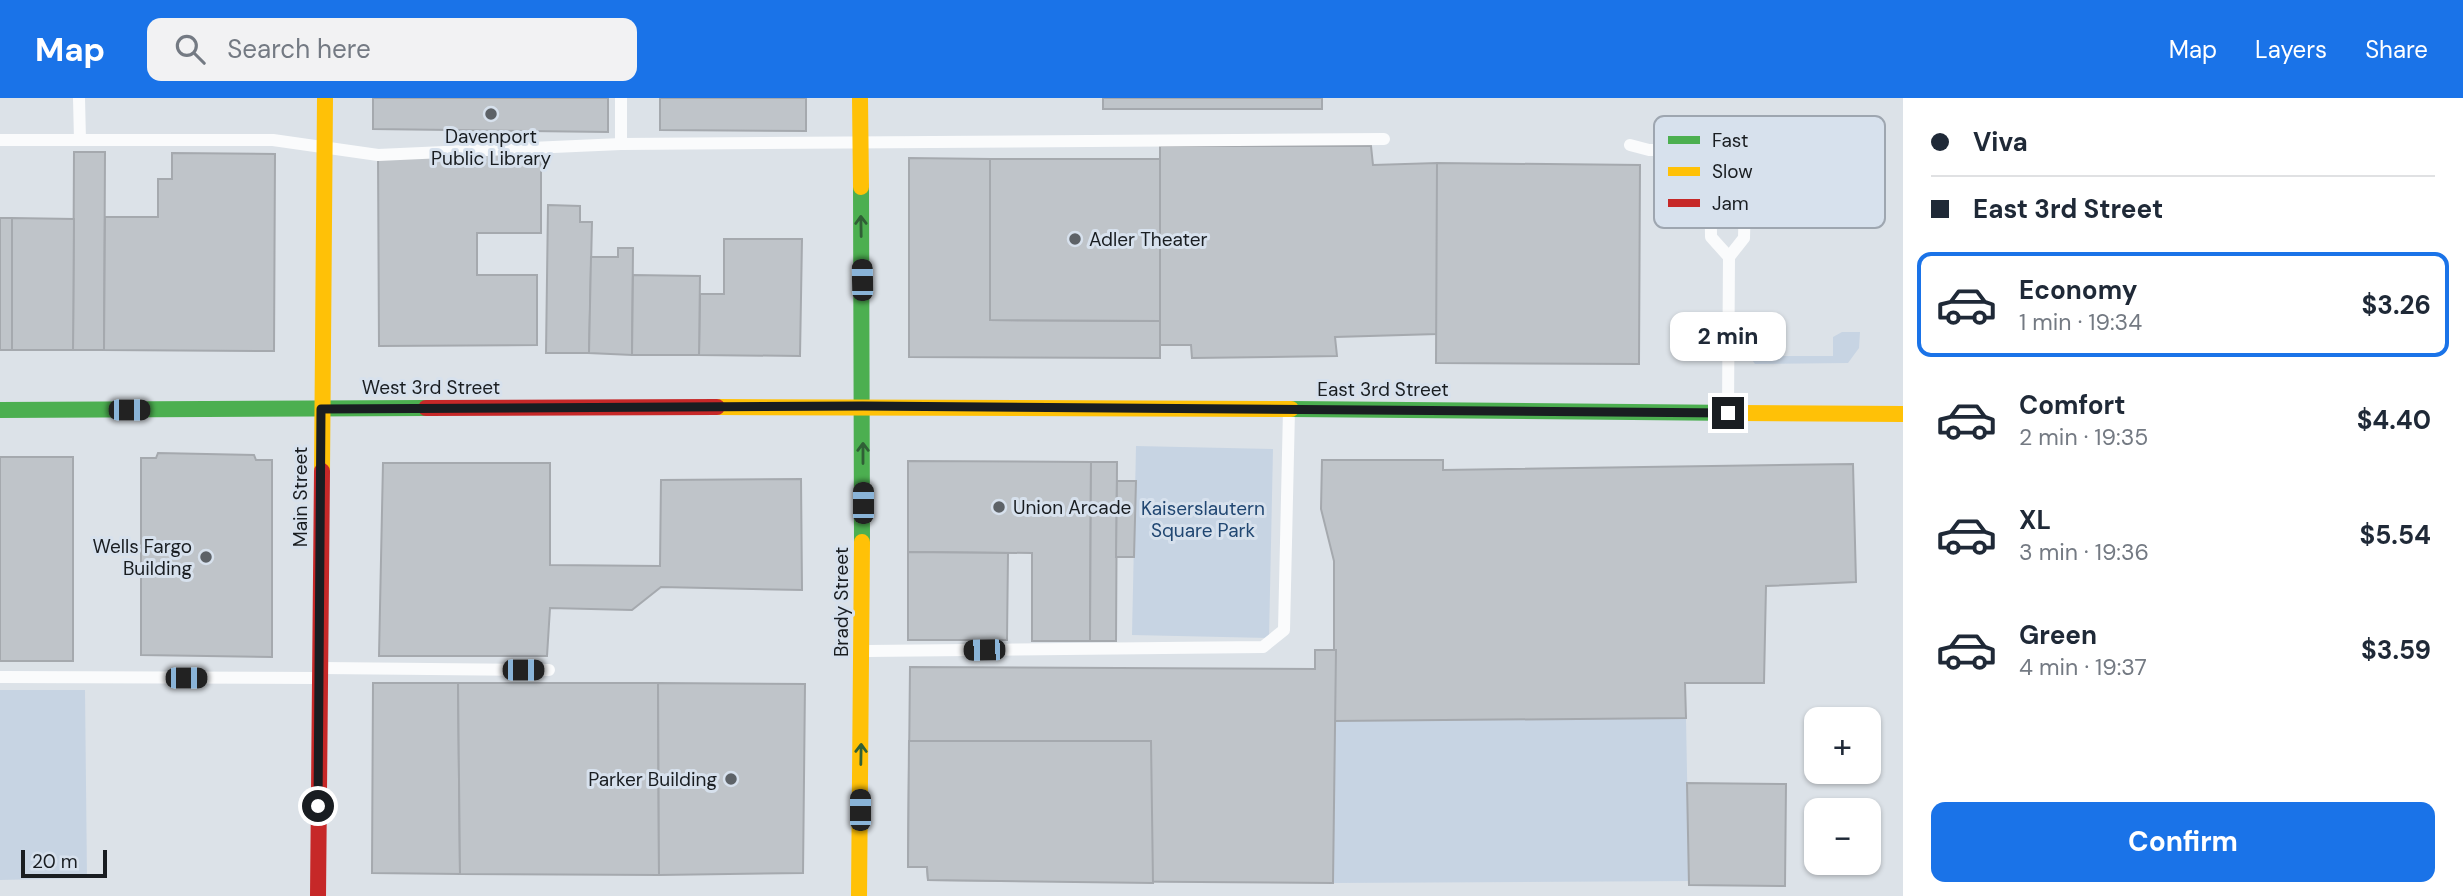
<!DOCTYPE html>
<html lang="en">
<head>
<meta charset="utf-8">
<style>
  :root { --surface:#fff; --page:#f2f2f3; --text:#1f2937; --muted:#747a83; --line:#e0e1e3; --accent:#1a73e8 }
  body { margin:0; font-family:"DM Sans",sans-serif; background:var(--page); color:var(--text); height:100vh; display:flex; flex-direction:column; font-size:26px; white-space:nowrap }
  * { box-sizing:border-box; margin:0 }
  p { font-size:23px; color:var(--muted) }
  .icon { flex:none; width:38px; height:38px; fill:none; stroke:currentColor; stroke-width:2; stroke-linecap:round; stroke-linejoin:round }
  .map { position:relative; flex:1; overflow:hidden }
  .panel { display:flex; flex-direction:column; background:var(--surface); width:560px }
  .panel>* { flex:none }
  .guide { display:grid; align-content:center; height:154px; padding:0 28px; background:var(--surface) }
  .controls { position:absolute; left:1804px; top:609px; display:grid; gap:14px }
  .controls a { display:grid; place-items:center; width:77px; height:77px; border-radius:14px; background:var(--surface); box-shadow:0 2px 5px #0004; font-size:35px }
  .scale { position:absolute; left:21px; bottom:18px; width:86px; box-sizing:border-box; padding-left:7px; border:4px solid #191d21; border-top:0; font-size:19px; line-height:24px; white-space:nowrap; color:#191d21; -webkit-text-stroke:5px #d7e1ed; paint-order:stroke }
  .end { position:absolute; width:32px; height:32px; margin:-16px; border:9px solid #191d21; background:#fff; box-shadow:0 0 0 4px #fff }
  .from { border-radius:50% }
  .bubble { position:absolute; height:49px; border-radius:14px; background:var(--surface); box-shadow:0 2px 5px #0004; font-size:23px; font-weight:700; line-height:49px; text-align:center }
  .car { position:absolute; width:21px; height:42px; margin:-21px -10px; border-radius:9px; box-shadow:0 0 5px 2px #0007; background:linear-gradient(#222 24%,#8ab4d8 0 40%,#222 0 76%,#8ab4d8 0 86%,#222 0) }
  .guide b { display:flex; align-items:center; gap:24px; height:66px; font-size:26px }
  .guide b+b { border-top:2px solid var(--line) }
  .guide i { width:18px; height:18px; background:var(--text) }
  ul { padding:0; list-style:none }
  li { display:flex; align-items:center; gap:21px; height:105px; margin:0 14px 10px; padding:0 14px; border:4px solid transparent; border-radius:14px }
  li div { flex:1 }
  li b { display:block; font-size:26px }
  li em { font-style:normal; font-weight:700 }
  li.selected { border-color:var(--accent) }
  li>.icon { width:63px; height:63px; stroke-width:1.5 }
  .cta { display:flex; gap:14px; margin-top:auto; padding:14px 28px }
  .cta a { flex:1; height:80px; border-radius:14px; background:var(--accent); color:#fff; font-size:28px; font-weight:700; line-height:80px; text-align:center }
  header { display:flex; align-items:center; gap:42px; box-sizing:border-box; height:98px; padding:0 35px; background:var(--accent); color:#fff }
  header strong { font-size:33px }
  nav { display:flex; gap:38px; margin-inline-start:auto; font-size:24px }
  .search { width:490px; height:63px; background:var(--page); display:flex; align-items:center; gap:18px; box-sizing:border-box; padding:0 24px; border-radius:14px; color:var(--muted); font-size:26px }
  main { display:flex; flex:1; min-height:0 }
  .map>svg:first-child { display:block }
  .green { fill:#c7d4e3 }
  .building { fill:#bfc4c9; stroke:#a5a9ae; stroke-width:2 }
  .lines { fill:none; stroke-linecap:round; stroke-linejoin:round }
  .lane { stroke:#fafbfc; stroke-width:12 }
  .fast { stroke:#4caf50; stroke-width:16 }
  .slow { stroke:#ffc107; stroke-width:16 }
  .jam { stroke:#c62828; stroke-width:16 }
  .oneway { stroke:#305f36 }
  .route { stroke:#191d21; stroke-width:9 }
  .poi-dot { fill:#5d6267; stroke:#d7e1ed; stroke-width:2.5 }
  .labels { text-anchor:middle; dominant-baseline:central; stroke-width:6; stroke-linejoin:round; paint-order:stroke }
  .poi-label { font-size:19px; fill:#191d21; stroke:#d7e1ed; text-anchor:start }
  .street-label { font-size:19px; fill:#191d21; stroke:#d7e1ed }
  .park-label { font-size:19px; fill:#214772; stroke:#d7e1ed }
  .key { fill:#d7e1ed; stroke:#9ea6b0; stroke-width:2 }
  .key-label { font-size:19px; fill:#191d21 }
</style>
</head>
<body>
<header>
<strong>Map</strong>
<div class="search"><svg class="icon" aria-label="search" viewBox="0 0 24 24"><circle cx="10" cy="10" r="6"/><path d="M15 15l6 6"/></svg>Search here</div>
<nav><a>Map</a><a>Layers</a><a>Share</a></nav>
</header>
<main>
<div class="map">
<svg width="1903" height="798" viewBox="0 0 1903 798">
  <rect width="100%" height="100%" fill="#dce2e8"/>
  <g class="green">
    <path d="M 1842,234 L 1860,234 L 1859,250 L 1848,265 L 1755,266 L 1750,259 L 1750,243 L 1756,237 L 1760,258 L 1833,258 L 1833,239 Z"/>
    <path d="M 1136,348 L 1273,351 L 1269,540 L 1132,537 Z"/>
    <path d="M 0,592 L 85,592 L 87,780 L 0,782 Z"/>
    <path d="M 1686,620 L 1689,783 L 1333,785 L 1334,623 Z"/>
  </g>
  <g class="building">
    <path d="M 373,0 L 608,0 L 608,34 L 373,31 Z"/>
    <path d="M 660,0 L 806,0 L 806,33 L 660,32 Z"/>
    <rect x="1103" y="0" width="219" height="11"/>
    <path d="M 1160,48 L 1371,48 L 1373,67 L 1437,65 L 1437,236 L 1335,239 L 1337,258 L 1192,260 L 1191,247 L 1160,247 Z"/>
    <path d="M 74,54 L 105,54 L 104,252 L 73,252 Z"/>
    <path d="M 172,55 L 275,56 L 274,253 L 104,252 L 105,119 L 158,119 L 158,81 L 172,81 Z"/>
    <path d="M 541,56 L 541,135 L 477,135 L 477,177 L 537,177 L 537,247 L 379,248 L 378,57 Z"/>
    <path d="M 909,60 L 990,61 L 990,222 L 1160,223 L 1160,260 L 909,259 Z"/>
    <path d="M 990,61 L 1160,61 L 1160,223 L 990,222 Z"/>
    <path d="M 1437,65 L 1640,67 L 1639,266 L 1436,265 Z"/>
    <path d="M 548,107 L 580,108 L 580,124 L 592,124 L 589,255 L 546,255 Z"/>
    <rect x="0" y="120" width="12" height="132"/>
    <path d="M 12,120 L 74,121 L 73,252 L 12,252 Z"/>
    <path d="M 724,141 L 802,141 L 800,258 L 699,257 L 700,196 L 724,196 Z"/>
    <path d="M 618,150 L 633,150 L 632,257 L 589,255 L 591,159 L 618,159 Z"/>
    <path d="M 633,177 L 700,178 L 699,257 L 632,257 Z"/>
    <path d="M 158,355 L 254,357 L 256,362 L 272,362 L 272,559 L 141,557 L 141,360 L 156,360 Z"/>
    <rect x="0" y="359" width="73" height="204"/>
    <path d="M 1322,362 L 1443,362 L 1443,372 L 1853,366 L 1856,484 L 1766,488 L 1764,585 L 1685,585 L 1686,620 L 1334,623 L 1334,463 L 1321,411 Z"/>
    <path d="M 908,363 L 1091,364 L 1090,543 L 1032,543 L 1032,455 L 908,454 Z"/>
    <path d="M 1091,364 L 1117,364 L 1116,543 L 1090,543 Z"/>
    <path d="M 383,365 L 550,365 L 550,467 L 660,468 L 661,382 L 801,381 L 802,492 L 661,489 L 632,512 L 550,510 L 547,558 L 379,558 Z"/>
    <path d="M 1117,383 L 1136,383 L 1134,459 L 1116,459 Z"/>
    <path d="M 908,454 L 1008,455 L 1007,542 L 908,542 Z"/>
    <path d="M 1315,552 L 1336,552 L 1333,785 L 928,782 L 927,769 L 908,769 L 910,569 L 1315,571 Z"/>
    <path d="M 373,585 L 458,585 L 460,776 L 372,775 Z"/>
    <path d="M 458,585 L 658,585 L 659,777 L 460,776 Z"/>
    <path d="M 658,585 L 805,586 L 803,775 L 659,777 Z"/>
    <path d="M 909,643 L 1151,643 L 1153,785 L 928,782 L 927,769 L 908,769 Z"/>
    <path d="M 1687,685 L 1786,686 L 1785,788 L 1689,787 Z"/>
  </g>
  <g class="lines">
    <g class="lane">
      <path d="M 79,0 L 80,42"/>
      <path d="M 621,0 L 621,46"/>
      <path d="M 0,42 L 273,42 L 378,57 L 621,46 L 1384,41"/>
      <path d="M 1630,47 L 1649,52 L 1812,52"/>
      <path d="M 1710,52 L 1711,139 L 1729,159 L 1728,311"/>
      <path d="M 1729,159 L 1744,140 L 1746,52"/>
      <path d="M 867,553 L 1263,549 L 1284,532 L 1289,312"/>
      <path d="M 322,570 L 549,572"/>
      <path d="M 0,579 L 318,580"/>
    </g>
    <g class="fast">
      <path d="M 861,89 L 862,444"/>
      <path d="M 1291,311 L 1740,315"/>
      <path d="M 0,312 L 426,310"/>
    </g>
    <g class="slow">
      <path d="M 860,0 L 861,89"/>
      <path d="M 717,309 L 1291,311"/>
      <path d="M 1740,315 L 1903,316"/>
      <path d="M 322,373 L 325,0"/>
      <path d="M 859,798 L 862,444"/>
    </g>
    <g class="jam">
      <path d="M 426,310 L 717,309"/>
      <path d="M 318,798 L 322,373"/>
    </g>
  </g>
  <defs><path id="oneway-shaft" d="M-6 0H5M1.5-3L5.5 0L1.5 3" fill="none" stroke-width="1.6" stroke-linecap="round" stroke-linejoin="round" transform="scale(1.75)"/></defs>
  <g class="oneway">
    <use href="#oneway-shaft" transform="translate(861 128) rotate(-91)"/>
    <use href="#oneway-shaft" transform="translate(863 355) rotate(-90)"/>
    <use href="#oneway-shaft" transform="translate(861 656) rotate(-89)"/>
  </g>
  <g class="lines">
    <path class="route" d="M 318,708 L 321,311 L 863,308 L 1728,315"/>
  </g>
  <g class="poi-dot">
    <circle cx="491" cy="16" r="7"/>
    <circle cx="1075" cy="141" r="7"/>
    <circle cx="999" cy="409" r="7"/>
    <circle cx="206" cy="459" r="7"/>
    <circle cx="731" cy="681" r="7"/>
  </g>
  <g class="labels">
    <g class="poi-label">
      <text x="491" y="38" text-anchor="middle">Davenport<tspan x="491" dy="22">Public Library</tspan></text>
      <text x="1089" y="141">Adler Theater</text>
      <text x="1013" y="409">Union Arcade</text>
      <text x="192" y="448" text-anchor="end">Wells Fargo<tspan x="192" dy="22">Building</tspan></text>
      <text x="717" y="681" text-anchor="end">Parker Building</text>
    </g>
    <g class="street-label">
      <text x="431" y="289">West 3rd Street</text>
      <text x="1383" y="291">East 3rd Street</text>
      <text transform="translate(300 399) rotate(-90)">Main Street</text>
      <text transform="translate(841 504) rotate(-90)">Brady Street</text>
    </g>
    <g class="park-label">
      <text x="1203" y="410">Kaiserslautern<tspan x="1203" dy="22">Square Park</tspan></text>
    </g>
  </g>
  <rect x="1654" y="18" width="231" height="112" rx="10" class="key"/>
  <rect x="1668" y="38" width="32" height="8" fill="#4caf50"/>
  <rect x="1668" y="69" width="32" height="9" fill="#ffc107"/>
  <rect x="1668" y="101" width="32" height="8" fill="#c62828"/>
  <g class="key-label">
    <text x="1712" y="49">Fast</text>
    <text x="1712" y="80">Slow</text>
    <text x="1712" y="112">Jam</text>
  </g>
</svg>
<div class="controls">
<a>+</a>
<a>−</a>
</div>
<div class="scale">20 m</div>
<i class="end from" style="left:318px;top:708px"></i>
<i class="end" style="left:1728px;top:315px"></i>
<div class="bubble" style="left:1670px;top:214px;width:116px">2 min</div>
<i class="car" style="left:862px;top:182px;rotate:359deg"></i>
<i class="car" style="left:129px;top:312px;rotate:90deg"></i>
<i class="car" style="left:863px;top:405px;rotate:0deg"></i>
<i class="car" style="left:984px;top:552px;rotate:269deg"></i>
<i class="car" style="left:523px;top:572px;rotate:90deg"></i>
<i class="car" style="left:186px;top:580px;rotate:90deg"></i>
<i class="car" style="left:860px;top:712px;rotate:0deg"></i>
</div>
<section class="panel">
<div class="guide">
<b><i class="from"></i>Viva</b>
<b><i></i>East 3rd Street</b>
</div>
<ul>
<li class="selected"><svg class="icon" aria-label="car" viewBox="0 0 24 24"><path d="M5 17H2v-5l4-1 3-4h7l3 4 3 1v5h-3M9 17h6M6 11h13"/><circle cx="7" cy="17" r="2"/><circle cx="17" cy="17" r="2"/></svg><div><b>Economy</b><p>1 min · 19:34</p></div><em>$3.26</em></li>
<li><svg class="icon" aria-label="car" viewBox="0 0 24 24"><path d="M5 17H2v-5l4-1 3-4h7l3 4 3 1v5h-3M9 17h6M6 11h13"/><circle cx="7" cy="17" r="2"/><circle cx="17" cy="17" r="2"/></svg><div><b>Comfort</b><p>2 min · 19:35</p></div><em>$4.40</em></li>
<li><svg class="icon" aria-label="car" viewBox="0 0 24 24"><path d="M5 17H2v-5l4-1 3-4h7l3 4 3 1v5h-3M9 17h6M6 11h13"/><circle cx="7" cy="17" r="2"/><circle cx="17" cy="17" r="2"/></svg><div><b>XL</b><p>3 min · 19:36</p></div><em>$5.54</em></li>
<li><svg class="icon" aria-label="car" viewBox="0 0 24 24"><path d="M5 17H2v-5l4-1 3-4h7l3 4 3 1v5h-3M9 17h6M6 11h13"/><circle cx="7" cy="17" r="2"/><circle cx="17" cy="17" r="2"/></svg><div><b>Green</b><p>4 min · 19:37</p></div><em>$3.59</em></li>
</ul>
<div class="cta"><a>Confirm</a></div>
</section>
</main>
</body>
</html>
